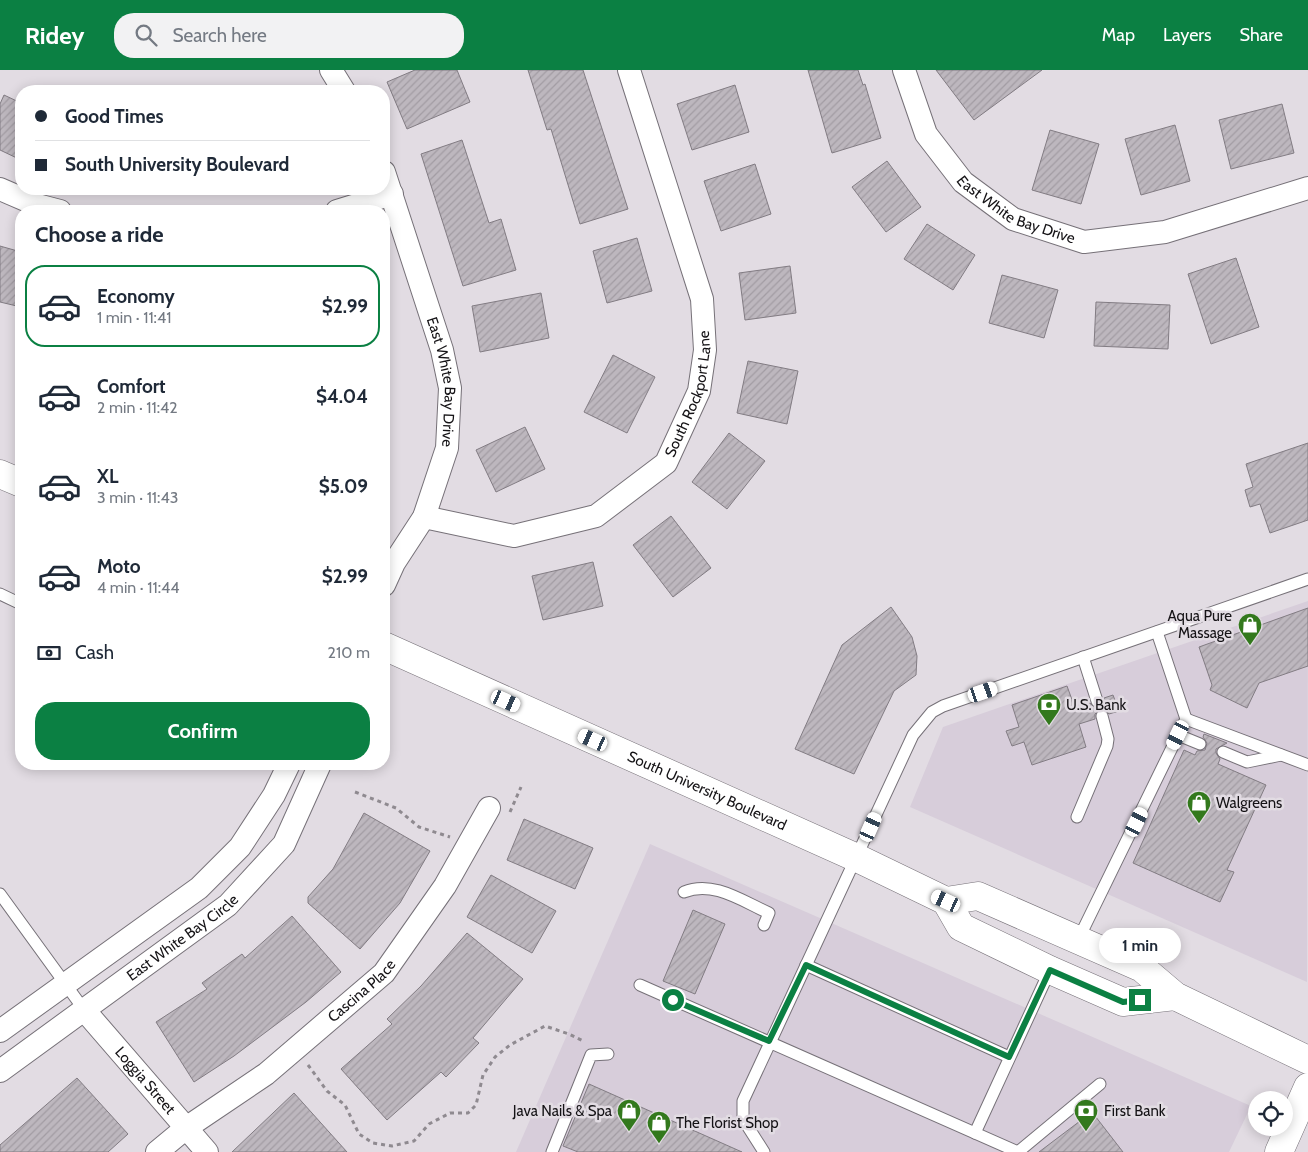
<!DOCTYPE html>
<html lang="en">
<head>
<meta charset="utf-8">
<style>
  :root { --surface:#fff; --page:#f2f2f3; --text:#1f2937; --muted:#747a83; --line:#e0e1e3; --accent:#0b8043 }
  body { margin:0; font-family:Cabin,sans-serif; background:var(--page); color:var(--text); height:100vh; display:flex; flex-direction:column; font-size:19px; white-space:nowrap }
  * { box-sizing:border-box; margin:0 }
  p { font-size:16px; color:var(--muted) }
  .icon { flex:none; width:28px; height:28px; fill:none; stroke:currentColor; stroke-width:2; stroke-linecap:round; stroke-linejoin:round }
  .map { position:relative; flex:1; overflow:hidden }
  .panel { position:absolute; left:15px; top:135px; width:375px; height:565px; display:flex; flex-direction:column; background:var(--surface); border-radius:20px; box-shadow:0 2px 12px #0003 }
  .panel>* { flex:none }
  .guide { position:absolute; left:15px; top:15px; width:375px; height:110px; border-radius:20px; box-shadow:0 2px 12px #0003; display:grid; align-content:center; height:110px; padding:0 20px; background:var(--surface) }
  .buttons { position:absolute; left:1248px; top:1021px; display:grid; gap:10px }
  .buttons a { display:grid; place-items:center; width:45px; height:45px; border-radius:50%; background:var(--surface); box-shadow:0 2px 12px #0003; font-size:25px }
  .end { position:absolute; width:22px; height:22px; margin:-11px; border:6px solid #0b8043; background:#fff; box-shadow:0 0 0 2px #fff }
  .from { border-radius:50% }
  .bubble { position:absolute; height:35px; border-radius:18px; background:var(--surface); box-shadow:0 2px 12px #0003; font-size:16px; font-weight:700; line-height:35px; text-align:center }
  .car { position:absolute; width:15px; height:30px; margin:-15px -8px; border-radius:6px; box-shadow:0 0 4px 1px #0007; background:linear-gradient(#fff 24%,#345 0 40%,#fff 0 76%,#345 0 86%,#fff 0) }
  .guide b { display:flex; align-items:center; gap:18px; height:48px; font-size:19px }
  .guide b+b { border-top:1px solid var(--line) }
  .guide i { width:12px; height:12px; background:var(--text) }
  ul { padding:0; list-style:none }
  li { display:flex; align-items:center; gap:15px; height:82px; margin:0 10px 8px; padding:0 10px; border:2px solid transparent; border-radius:20px }
  li div { flex:1 }
  li b { display:block; font-size:19px }
  li em { font-style:normal; font-weight:700 }
  li.on { border-color:var(--accent) }
  li>.icon { width:45px; height:45px; stroke-width:1.5 }
  h2 { padding:0 20px; font-size:22px; line-height:60px }
  .pay { display:flex; align-items:center; gap:12px; height:55px; padding:0 20px; font-size:19px }
  .pay p { margin-inline-start:auto }
  .cta { display:flex; gap:10px; margin-top:auto; padding:10px 20px }
  .cta a { flex:1; height:58px; border-radius:20px; background:var(--accent); color:#fff; font-size:20px; font-weight:700; line-height:58px; text-align:center }
  header { display:flex; align-items:center; gap:30px; box-sizing:border-box; height:70px; padding:0 25px; background:var(--accent); color:#fff }
  header strong { font-size:24px }
  nav { display:flex; gap:28px; margin-inline-start:auto; font-size:18px }
  .search { width:350px; height:45px; background:var(--page); display:flex; align-items:center; gap:12px; box-sizing:border-box; padding:0 18px; border-radius:20px; color:var(--muted); font-size:19px }
  .map>svg:first-child { display:block }
  .built { fill:#d7cdda }
  .building { fill:url(#building-hatch); stroke:#827c83 }
  .lines { fill:none; stroke-linecap:round; stroke-linejoin:round }
  .service-casing { stroke:#767178; stroke-width:13 }
  .minor-casing { stroke:#767178; stroke-width:24 }
  .primary-casing { stroke:#767178; stroke-width:29 }
  .path { stroke:#8f8a90; stroke-width:3; stroke-dasharray:4 4; stroke-linecap:butt }
  .service { stroke:#fff; stroke-width:11 }
  .minor { stroke:#fff; stroke-width:22 }
  .primary { stroke:#fff; stroke-width:28 }
  .route { stroke:#0b8043; stroke-width:6 }
  .labels { text-anchor:middle; dominant-baseline:central; stroke-width:5; stroke-linejoin:round; paint-order:stroke }
  .street-label { font-size:15px; fill:#151316; stroke:#e2dce3 }
  .poi-label { font-size:15px; fill:#151316; stroke:#e2dce3; text-anchor:start }
</style>
</head>
<body>
<header>
<strong>Ridey</strong>
<div class="search"><svg class="icon" aria-label="search" viewBox="0 0 24 24"><circle cx="10" cy="10" r="6"/><path d="M15 15l6 6"/></svg>Search here</div>
<nav><a>Map</a><a>Layers</a><a>Share</a></nav>
</header>
<div class="map">
<svg width="1308" height="1082" viewBox="0 0 1308 1082">
  <defs>
    <pattern id="building-hatch" width="6" height="6" patternUnits="userSpaceOnUse" patternTransform="scale(1.25)"><rect width="6" height="6" fill="#bdb7be"/><path d="M-1 1l2-2M0 6l6-6M5 7l2-2" fill="none" stroke="#a29ca3"/></pattern>
  </defs>
  <rect width="100%" height="100%" fill="#e2dce3"/>
  <g class="built">
    <path d="M 1308,531 L 1307,912 L 910,737 L 943,657 Z"/>
    <path d="M 650,774 L 1251,1036 L 1229,1082 L 516,1082 Z"/>
  </g>
  <g class="building">
    <path d="M 415,0 L 457,0 L 470,32 L 407,59 L 387,12 Z"/>
    <path d="M 528,0 L 583,0 L 628,139 L 580,154 L 551,59 L 547,60 Z"/>
    <path d="M 808,0 L 858,0 L 863,15 L 865,14 L 881,68 L 832,83 Z"/>
    <path d="M 936,0 L 1042,0 L 974,50 Z"/>
    <path d="M 735,15 L 749,62 L 692,80 L 677,34 Z"/>
    <path d="M 4,25 L 21,33 L 21,90 L 0,80 L 0,34 Z"/>
    <path d="M 1282,34 L 1294,83 L 1231,99 L 1219,50 Z"/>
    <path d="M 1175,55 L 1190,111 L 1141,125 L 1125,69 Z"/>
    <path d="M 1050,60 L 1099,74 L 1081,134 L 1032,120 Z"/>
    <path d="M 462,70 L 489,153 L 501,149 L 516,200 L 463,216 L 421,84 Z"/>
    <path d="M 887,91 L 921,137 L 886,162 L 852,117 Z"/>
    <path d="M 755,94 L 771,144 L 721,161 L 704,111 Z"/>
    <path d="M 927,154 L 975,185 L 953,220 L 904,189 Z"/>
    <path d="M 637,168 L 652,221 L 607,233 L 593,181 Z"/>
    <path d="M 0,176 L 21,182 L 21,237 L 0,232 Z"/>
    <path d="M 1236,188 L 1259,257 L 1211,274 L 1188,204 Z"/>
    <path d="M 790,196 L 796,243 L 745,250 L 739,203 Z"/>
    <path d="M 1002,205 L 1058,220 L 1044,268 L 989,253 Z"/>
    <path d="M 541,223 L 549,268 L 480,282 L 472,236 Z"/>
    <path d="M 1096,232 L 1170,235 L 1168,279 L 1094,276 Z"/>
    <path d="M 613,285 L 655,307 L 627,363 L 584,342 Z"/>
    <path d="M 748,291 L 798,301 L 787,354 L 737,343 Z"/>
    <path d="M 525,357 L 545,399 L 496,422 L 476,380 Z"/>
    <path d="M 729,363 L 765,391 L 727,439 L 692,412 Z"/>
    <path d="M 1308,373 L 1308,450 L 1270,463 L 1260,434 L 1250,437 L 1245,420 L 1253,417 L 1246,394 Z"/>
    <path d="M 671,446 L 711,498 L 673,527 L 633,475 Z"/>
    <path d="M 593,492 L 603,536 L 543,550 L 532,506 Z"/>
    <path d="M 891,537 L 912,567 L 917,586 L 916,605 L 894,621 L 854,704 L 795,679 L 842,575 Z"/>
    <path d="M 1308,538 L 1308,596 L 1259,613 L 1247,638 L 1210,620 L 1212,615 L 1199,577 Z"/>
    <path d="M 1067,616 L 1075,638 L 1090,633 L 1095,638 L 1100,638 L 1104,633 L 1104,628 L 1113,625 L 1119,641 L 1109,644 L 1104,639 L 1100,639 L 1095,644 L 1095,649 L 1079,654 L 1086,677 L 1032,695 L 1024,672 L 1012,676 L 1006,661 L 1019,657 L 1012,635 Z"/>
    <path d="M 1204,664 L 1227,673 L 1216,679 L 1216,683 L 1220,689 L 1218,694 L 1266,715 L 1227,800 L 1234,802 L 1220,832 L 1133,793 L 1184,680 L 1195,685 L 1197,681 L 1205,680 L 1207,673 L 1203,667 Z"/>
    <path d="M 364,743 L 430,781 L 400,833 L 360,879 L 308,833 L 308,827 L 333,799 Z"/>
    <path d="M 524,749 L 593,778 L 575,819 L 507,790 Z"/>
    <path d="M 491,805 L 556,841 L 532,883 L 467,847 Z"/>
    <path d="M 693,840 L 725,854 L 695,924 L 663,911 Z"/>
    <path d="M 292,846 L 341,902 L 306,932 L 234,986 L 194,1012 L 156,952 L 207,919 L 202,913 L 242,884 L 245,888 Z"/>
    <path d="M 467,863 L 523,909 L 473,968 L 479,973 L 446,1007 L 441,1002 L 387,1050 L 341,999 L 392,954 L 387,949 L 421,916 Z"/>
    <path d="M 77,1008 L 128,1064 L 108,1082 L 0,1082 L 0,1075 Z"/>
    <path d="M 589,1014 L 742,1082 L 578,1082 L 563,1076 Z"/>
    <path d="M 294,1023 L 347,1082 L 232,1082 Z"/>
    <path d="M 1092,1042 L 1123,1082 L 1039,1082 Z"/>
  </g>
  <g class="lines">
    <defs>
      <g id="service">
        <path d="M 0,524 L 21,534"/>
        <path d="M 1083,587 L 1097,631"/>
        <path d="M 1186,649 L 1308,695"/>
        <path d="M 1178,665 L 1200,674"/>
        <path d="M 1223,682 L 1247,692 L 1281,685"/>
        <path d="M 1077,747 L 1107,676 L 1108,669 L 1102,646"/>
        <path d="M 684,822 C 713,810 742,831 769,843 L 764,855"/>
        <path d="M 0,824 L 85,941"/>
        <path d="M 1078,870 L 1186,649 L 1157,562"/>
        <path d="M 806,895 L 1009,987"/>
        <path d="M 640,915 L 1018,1082"/>
        <path d="M 975,1063 L 1050,900"/>
        <path d="M 552,1082 L 591,985 L 608,984"/>
        <path d="M 764,1082 L 743,1049 L 743,1031 L 913,665 L 932,642 L 943,636 L 1308,509"/>
        <path d="M 1018,1082 L 1100,1014"/>
      </g>
      <g id="minor">
        <path d="M 331,0 L 344,21"/>
        <path id="s1" d="M 904,0 L 926,64 L 963,112 L 1013,149 L 1084,172 L 1165,162 L 1308,118"/>
        <path id="s2" d="M 384,102 L 442,280 L 450,318 L 447,378 L 424,447 L 394,493 L 384,515"/>
        <path d="M 0,119 L 37,135 L 60,141"/>
        <path d="M 337,141 L 392,124"/>
        <path id="s3" d="M 424,447 L 514,466 L 596,446 L 666,393 L 699,321 L 705,280 L 702,229 L 629,0"/>
        <path id="s4" d="M 85,941 L 207,1082"/>
        <path d="M 0,961 L 199,818 L 240,777 L 274,725 L 289,694"/>
        <path id="s5" d="M 0,1001 L 228,835 L 284,774 L 320,694"/>
        <path id="s6" d="M 157,1082 L 186,1058 L 266,1004 L 384,903 L 445,816 L 489,738"/>
      </g>
      <g id="primary">
        <path d="M 0,404 L 21,413"/>
        <path id="s7" d="M 384,576 L 857,788 L 946,831 L 978,826 L 1142,898 L 1175,926 L 1308,990"/>
        <path d="M 946,831 L 961,857 L 1050,900 L 1123,932 L 1175,926"/>
        <path d="M 1279,1082 L 1308,1017"/>
      </g>
    </defs>
    <use href="#service" class="service-casing"/>
    <use href="#minor" class="minor-casing"/>
    <use href="#primary" class="primary-casing"/>
    <g class="path">
      <path d="M 355,722 L 396,738 L 419,757 L 450,767"/>
      <path d="M 510,742 L 521,717"/>
      <path d="M 308,995 L 327,1021 L 345,1035 L 359,1064 L 373,1073 L 392,1076 L 414,1071 L 429,1054 L 450,1043 L 468,1043 L 476,1035 L 483,1005 L 495,987 L 510,975 L 545,956 L 569,964 L 585,972"/>
    </g>
    <use href="#service" class="service"/>
    <use href="#minor" class="minor"/>
    <use href="#primary" class="primary"/>
  </g>
  <g class="lines">
    <path class="route" d="M 673,930 L 769,971 L 806,895 L 1009,987 L 1050,900 L 1123,932 L 1140,930"/>
  </g>
  <defs>
    <symbol id="shop-pin" viewBox="-11 -11 22 30"><path d="M0 17L-7.5 6A9.5 9.5 0 1 1 7.5 6Z" fill="#33791d" stroke="#e2dce3"/><path d="M-5-2.5h2.3a2.7 3.5 0 0 1 5.4 0H5L5.5 6h-11ZM-1.5-2.5h3a1.5 2.3 0 0 0-3 0Z" fill="#fff"/></symbol>
    <symbol id="bank-pin" viewBox="-11 -11 22 30"><path d="M0 17L-7.5 6A9.5 9.5 0 1 1 7.5 6Z" fill="#33791d" stroke="#e2dce3"/><path d="M-6-4H6V4H-6ZM0-2.3a2.3 2.3 0 1 0 0 4.6a2.3 2.3 0 1 0 0-4.6Z" fill="#fff"/></symbol>
  </defs>
  <g fill-rule="evenodd">
    <use href="#shop-pin" x="1236" y="541" width="28" height="38"/>
    <use href="#bank-pin" x="1035" y="621" width="28" height="38"/>
    <use href="#shop-pin" x="1185" y="719" width="28" height="38"/>
    <use href="#shop-pin" x="615" y="1027" width="28" height="38"/>
    <use href="#bank-pin" x="1072" y="1027" width="28" height="38"/>
    <use href="#shop-pin" x="645" y="1039" width="28" height="38"/>
  </g>
  <g class="labels">
    <g class="street-label">
      <text stroke="none"><textPath href="#s1" startOffset="189">East White Bay Drive</textPath></text>
      <text stroke="none"><textPath href="#s2" startOffset="219">East White Bay Drive</textPath></text>
      <text stroke="none"><textPath href="#s3" startOffset="338">South Rockport Lane</textPath></text>
      <text stroke="none"><textPath href="#s7" startOffset="354">South University Boulevard</textPath></text>
      <text stroke="none"><textPath href="#s5" startOffset="226">East White Bay Circle</textPath></text>
      <text stroke="none"><textPath href="#s6" startOffset="261">Cascina Place</textPath></text>
      <text stroke="none"><textPath href="#s4" startOffset="92">Loggia Street</textPath></text>
    </g>
    <g class="poi-label">
      <text x="1232" y="546" text-anchor="end">Aqua Pure<tspan x="1232" dy="17">Massage</tspan></text>
      <text x="1066" y="635">U.S. Bank</text>
      <text x="1216" y="733">Walgreens</text>
      <text x="612" y="1041" text-anchor="end">Java Nails &amp; Spa</text>
      <text x="1104" y="1041">First Bank</text>
      <text x="676" y="1053">The Florist Shop</text>
    </g>
  </g>
</svg>
<div class="buttons">
<a><svg class="icon" aria-label="locate" viewBox="0 0 24 24"><circle cx="12" cy="12" r="6"/><path d="M12 2v4M12 18v4M2 12h4M18 12h4"/></svg></a>
</div>
<i class="end from" style="left:673px;top:930px"></i>
<i class="end" style="left:1140px;top:930px"></i>
<div class="bubble" style="left:1099px;top:858px;width:82px">1 min</div>
<i class="car" style="left:983px;top:622px;rotate:71deg"></i>
<i class="car" style="left:506px;top:631px;rotate:114deg"></i>
<i class="car" style="left:1178px;top:665px;rotate:206deg"></i>
<i class="car" style="left:593px;top:670px;rotate:294deg"></i>
<i class="car" style="left:1137px;top:752px;rotate:26deg"></i>
<i class="car" style="left:871px;top:757px;rotate:24deg"></i>
<i class="car" style="left:946px;top:831px;rotate:295deg"></i>
<div class="guide">
<b><i class="from"></i>Good Times</b>
<b><i></i>South University Boulevard</b>
</div>
<section class="panel">
<h2>Choose a ride</h2>
<ul>
<li class="on"><svg class="icon" aria-label="car" viewBox="0 0 24 24"><path d="M5 17H2v-5l4-1 3-4h7l3 4 3 1v5h-3M9 17h6M6 11h13"/><circle cx="7" cy="17" r="2"/><circle cx="17" cy="17" r="2"/></svg><div><b>Economy</b><p>1 min · 11:41</p></div><em>$2.99</em></li>
<li><svg class="icon" aria-label="car" viewBox="0 0 24 24"><path d="M5 17H2v-5l4-1 3-4h7l3 4 3 1v5h-3M9 17h6M6 11h13"/><circle cx="7" cy="17" r="2"/><circle cx="17" cy="17" r="2"/></svg><div><b>Comfort</b><p>2 min · 11:42</p></div><em>$4.04</em></li>
<li><svg class="icon" aria-label="car" viewBox="0 0 24 24"><path d="M5 17H2v-5l4-1 3-4h7l3 4 3 1v5h-3M9 17h6M6 11h13"/><circle cx="7" cy="17" r="2"/><circle cx="17" cy="17" r="2"/></svg><div><b>XL</b><p>3 min · 11:43</p></div><em>$5.09</em></li>
<li><svg class="icon" aria-label="car" viewBox="0 0 24 24"><path d="M5 17H2v-5l4-1 3-4h7l3 4 3 1v5h-3M9 17h6M6 11h13"/><circle cx="7" cy="17" r="2"/><circle cx="17" cy="17" r="2"/></svg><div><b>Moto</b><p>4 min · 11:44</p></div><em>$2.99</em></li>
</ul>
<div class="pay"><svg class="icon" aria-label="cash" viewBox="0 0 24 24"><path d="M3 7h18v10H3z"/><circle cx="12" cy="12" r="2"/></svg>Cash<p>210 m</p></div>
<div class="cta"><a>Confirm</a></div>
</section>
</div>
</body>
</html>
